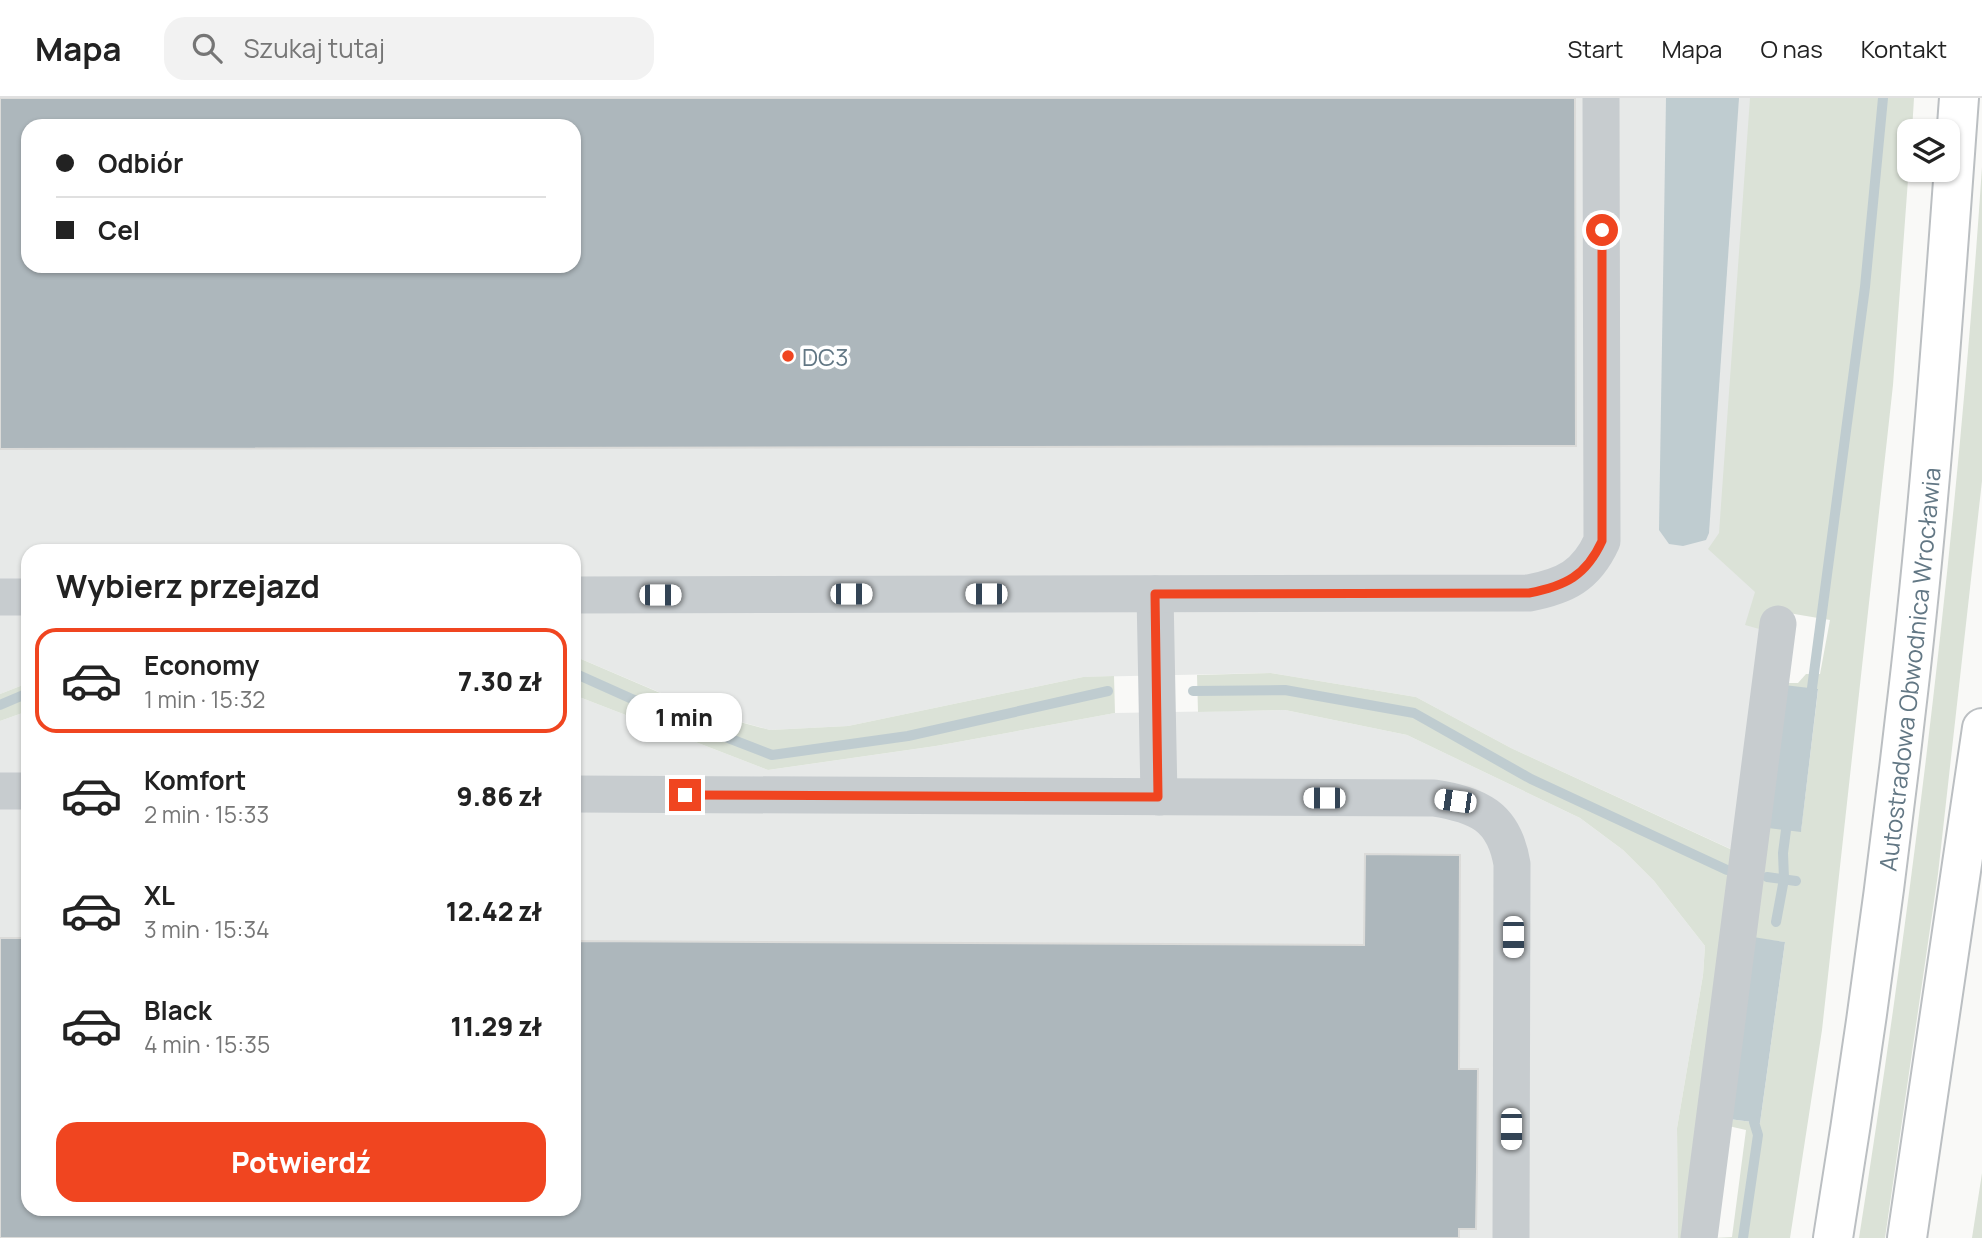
<!DOCTYPE html>
<html lang="pl">
<head>
<meta charset="utf-8">
<style>
  :root { --surface:#fff; --page:#f2f2f2; --text:#222; --muted:#767676; --line:#e0e0e0; --accent:#f04520 }
  body { margin:0; font-family:Manrope,sans-serif; background:var(--page); color:var(--text); height:100vh; display:flex; flex-direction:column; font-size:26px; white-space:nowrap }
  * { box-sizing:border-box; margin:0 }
  p { font-size:23px; color:var(--muted) }
  .icon { flex:none; width:38px; height:38px; fill:none; stroke:currentColor; stroke-width:2; stroke-linecap:round; stroke-linejoin:round }
  .map { position:relative; flex:1; overflow:hidden }
  .drawer { position:absolute; left:21px; top:446px; width:560px; height:672px; display:flex; flex-direction:column; background:var(--surface); border-radius:21px; box-shadow:0 2px 5px #0004 }
  .drawer>* { flex:none }
  .banner { position:absolute; left:21px; top:21px; width:560px; height:154px; border-radius:21px; box-shadow:0 2px 5px #0004; display:grid; align-content:center; height:154px; padding:0 35px; background:var(--surface) }
  .controls { position:absolute; left:1897px; top:21px; display:grid; gap:14px }
  .controls a { display:grid; place-items:center; width:63px; height:63px; border-radius:14px; background:var(--surface); box-shadow:0 2px 5px #0004; font-size:35px }
  .end { position:absolute; width:32px; height:32px; margin:-16px; border:9px solid #f04520; background:#fff; box-shadow:0 0 0 4px #fff }
  .from { border-radius:50% }
  .bubble { position:absolute; height:49px; border-radius:21px; background:var(--surface); box-shadow:0 2px 5px #0004; font-size:23px; font-weight:800; line-height:49px; text-align:center }
  .car { position:absolute; width:21px; height:42px; margin:-21px -10px; border-radius:9px; box-shadow:0 0 5px 2px #0007; background:linear-gradient(#fff 24%,#345 0 40%,#fff 0 76%,#345 0 86%,#fff 0) }
  .banner b { display:flex; align-items:center; gap:24px; height:66px; font-size:26px }
  .banner b+b { border-top:2px solid var(--line) }
  .banner i { width:18px; height:18px; background:var(--text) }
  ul { padding:0; list-style:none }
  li { display:flex; align-items:center; gap:21px; height:105px; margin:0 14px 10px; padding:0 21px; border:4px solid transparent; border-radius:21px }
  li div { flex:1 }
  li b { display:block; font-size:26px }
  li em { font-style:normal; font-weight:800 }
  li.on { border-color:var(--accent) }
  li>.icon { width:63px; height:63px; stroke-width:1.5 }
  h2 { padding:0 35px; font-size:32px; line-height:84px }
  .button { display:flex; gap:14px; margin-top:auto; padding:14px 35px }
  .button a { flex:1; height:80px; border-radius:21px; background:var(--accent); color:#fff; font-size:28px; font-weight:800; line-height:80px; text-align:center }
  header { display:flex; align-items:center; gap:42px; box-sizing:border-box; height:98px; padding:0 35px; background:var(--surface); border-bottom:2px solid var(--line) }
  header strong { font-size:33px }
  nav { display:flex; gap:38px; margin-inline-start:auto; font-size:24px }
  .search { width:490px; height:63px; background:var(--page); display:flex; align-items:center; gap:18px; box-sizing:border-box; padding:0 24px; border-radius:21px; color:var(--muted); font-size:26px }
  .map>svg:first-child { display:block }
  .built { fill:#e7e9e8; fill-rule:evenodd }
  .green { fill:#dbe2d7; fill-rule:evenodd }
  .water { fill:#bfccd0 }
  .lines { fill:none; stroke-linecap:round; stroke-linejoin:round }
  .stream { stroke:#bfccd0; stroke-width:10 }
  .building { fill:#adb7bc; stroke:#dbdbd9; stroke-width:2; fill-rule:evenodd }
  .highway-casing { stroke:#bbbfc2; stroke-width:42 }
  .minor { stroke:#c7cccf; stroke-width:37 }
  .highway { stroke:#fff; stroke-width:38 }
  .route { stroke:#f04520; stroke-width:9 }
  .poi-dot { fill:#f04520; stroke:#fff; stroke-width:2.5 }
  .labels { text-anchor:middle; dominant-baseline:central; stroke-width:7; stroke-linejoin:round; paint-order:stroke }
  .poi-label { font-size:24px; fill:#627784; stroke:#fff; text-anchor:start }
  .street-label { font-size:24px; fill:#627784; stroke:#fff }
</style>
</head>
<body>
<header>
<strong>Mapa</strong>
<div class="search"><svg class="icon" aria-label="search" viewBox="0 0 24 24"><circle cx="10" cy="10" r="6"/><path d="M15 15l6 6"/></svg>Szukaj tutaj</div>
<nav><a>Start</a><a>Mapa</a><a>O nas</a><a>Kontakt</a></nav>
</header>
<div class="map">
<svg width="1982" height="1140" viewBox="0 0 1982 1140">
  <rect width="100%" height="100%" fill="#f9f9f7"/>
  <g class="built">
    <path d="M 0,0 L 1811,0 L 1790,276 L 1735,753 L 1511,650 L 1416,599 L 1271,575 L 1083,579 L 848,628 L 770,632 L 708,615 L 574,558 L 574,453 L 28,453 L 28,585 L 0,596 ZM 28,28 L 574,28 L 574,168 L 28,168 Z"/>
    <path d="M 574,597 L 768,672 L 936,648 L 1115,615 L 1285,612 L 1407,637 L 1580,720 L 1623,752 L 1654,783 L 1705,848 L 1703,877 L 1677,1030 L 1678,1140 L 0,1140 L 0,623 L 28,613 L 28,1111 L 574,1111 Z"/>
  </g>
  <g class="green">
    <path d="M 1750,0 L 1914,0 L 1912,33 L 1909,33 L 1909,68 L 1893,287 L 1822,932 L 1790,1140 L 1713,1140 L 1732,1139 L 1746,1032 L 1724,1027 L 1723,1015 L 1773,618 L 1782,585 L 1798,585 L 1806,576 L 1820,576 L 1830,522 L 1771,512 L 1765,521 L 1763,532 L 1745,527 L 1755,494 L 1708,451 L 1719,435 ZM 1784,588 L 1818,592 L 1801,733 L 1768,729 ZM 1753,840 L 1785,844 L 1760,1025 L 1729,1021 Z"/>
    <path d="M 1982,69 L 1982,383 L 1938,776 L 1885,1140 L 1859,1140 C 1915,785 1958,428 1982,69 Z"/>
    <path d="M 574,558 L 707,615 L 770,632 L 848,628 L 1083,579 L 1114,578 L 1115,615 L 936,648 L 768,672 L 574,597 Z"/>
    <path d="M 1271,575 L 1416,599 L 1511,650 L 1741,756 L 1692,1140 L 1678,1140 L 1677,1030 L 1703,877 L 1705,848 L 1654,783 L 1623,752 L 1580,720 L 1407,637 L 1285,612 L 1198,614 L 1197,577 Z"/>
    <path d="M 28,585 L 28,613 L 0,623 L 0,596 Z"/>
    <path d="M 1982,1075 L 1982,1140 L 1972,1140 Z"/>
  </g>
  <g class="water">
    <path d="M 1666,0 L 1739,0 L 1709,435 L 1706,442 L 1683,448 L 1669,446 L 1659,432 Z"/>
    <path d="M 1784,587 L 1818,591 L 1801,734 L 1768,730 Z"/>
    <path d="M 1753,839 L 1785,844 L 1760,1025 L 1729,1021 Z"/>
  </g>
  <g class="lines">
    <g class="stream">
      <path d="M 574,575 L 661,614 L 772,657 L 908,638 L 1108,593"/>
      <path d="M 1812,590 L 1865,189 L 1883,0"/>
      <path d="M 1193,593 L 1285,592 L 1414,615 L 1531,681 L 1727,772"/>
      <path d="M 0,607 L 28,595"/>
      <path d="M 1767,779 L 1796,783"/>
      <path d="M 1776,824 L 1784,781 L 1783,755 L 1786,732"/>
      <path d="M 1743,1140 L 1758,1037 L 1754,1024"/>
    </g>
  </g>
  <g class="building">
    <path d="M 0,0 L 1575,0 L 1576,348 L 0,351 ZM 28,28 L 574,28 L 574,168 L 28,168 Z"/>
    <path d="M 1365,756 L 1460,757 L 1459,971 L 1478,971 L 1477,1073 L 1476,1131 L 1459,1131 L 1459,1140 L 0,1140 L 0,840 L 28,840 L 28,1111 L 574,1111 L 574,843 L 1364,847 Z"/>
  </g>
  <g class="lines">
    <defs>
      <g id="highway">
        <path id="s1" d="M 1833,1140 C 1861,967 1885,794 1905,620 C 1930,414 1944,207 1959,0"/>
        <path d="M 1907,1140 L 1982,630"/>
      </g>
    </defs>
    <use href="#highway" class="highway-casing"/>
    <g class="minor">
      <path d="M 1155,496 L 1159,699"/>
      <path d="M 574,497 L 1529,495 C 1565,488 1586,478 1602,443 L 1601,0"/>
      <path d="M 0,499 L 28,499"/>
      <path d="M 0,693 L 28,693"/>
      <path d="M 574,696 L 1434,700 C 1478,707 1504,718 1512,766 L 1511,1140"/>
      <path d="M 1699,1140 L 1778,526"/>
    </g>
    <use href="#highway" class="highway"/>
  </g>
  <g class="lines">
    <path class="route" d="M 685,697 L 1158,699 L 1155,496 L 1529,495 C 1565,488 1586,478 1602,443 L 1602,132"/>
  </g>
  <circle class="poi-dot" cx="788" cy="258" r="7"/>
  <g class="labels">
    <g class="poi-label">
      <text x="802" y="258">DC3</text>
    </g>
    <g class="street-label">
      <text stroke="none"><textPath href="#s1" startOffset="574">Autostradowa Obwodnica Wrocławia</textPath></text>
    </g>
  </g>
</svg>
<div class="controls">
<a><svg class="icon" aria-label="layers" viewBox="0 0 24 24"><path d="M12 4l9 5-9 5-9-5zM3 14l9 5 9-5"/></svg></a>
</div>
<i class="end from" style="left:1602px;top:132px"></i>
<i class="end" style="left:685px;top:697px"></i>
<div class="bubble" style="left:626px;top:595px;width:116px">1 min</div>
<i class="car" style="left:851px;top:496px;rotate:90deg"></i>
<i class="car" style="left:986px;top:496px;rotate:270deg"></i>
<i class="car" style="left:660px;top:497px;rotate:90deg"></i>
<i class="car" style="left:1324px;top:700px;rotate:270deg"></i>
<i class="car" style="left:1455px;top:703px;rotate:278deg"></i>
<i class="car" style="left:1513px;top:839px;rotate:180deg"></i>
<i class="car" style="left:1511px;top:1031px;rotate:180deg"></i>
<div class="banner">
<b><i class="from"></i>Odbiór</b>
<b><i></i>Cel</b>
</div>
<section class="drawer">
<h2>Wybierz przejazd</h2>
<ul>
<li class="on"><svg class="icon" aria-label="car" viewBox="0 0 24 24"><path d="M5 17H2v-5l4-1 3-4h7l3 4 3 1v5h-3M9 17h6M6 11h13"/><circle cx="7" cy="17" r="2"/><circle cx="17" cy="17" r="2"/></svg><div><b>Economy</b><p>1 min · 15:32</p></div><em>7.30 zł</em></li>
<li><svg class="icon" aria-label="car" viewBox="0 0 24 24"><path d="M5 17H2v-5l4-1 3-4h7l3 4 3 1v5h-3M9 17h6M6 11h13"/><circle cx="7" cy="17" r="2"/><circle cx="17" cy="17" r="2"/></svg><div><b>Komfort</b><p>2 min · 15:33</p></div><em>9.86 zł</em></li>
<li><svg class="icon" aria-label="car" viewBox="0 0 24 24"><path d="M5 17H2v-5l4-1 3-4h7l3 4 3 1v5h-3M9 17h6M6 11h13"/><circle cx="7" cy="17" r="2"/><circle cx="17" cy="17" r="2"/></svg><div><b>XL</b><p>3 min · 15:34</p></div><em>12.42 zł</em></li>
<li><svg class="icon" aria-label="car" viewBox="0 0 24 24"><path d="M5 17H2v-5l4-1 3-4h7l3 4 3 1v5h-3M9 17h6M6 11h13"/><circle cx="7" cy="17" r="2"/><circle cx="17" cy="17" r="2"/></svg><div><b>Black</b><p>4 min · 15:35</p></div><em>11.29 zł</em></li>
</ul>
<div class="button"><a>Potwierdź</a></div>
</section>
</div>
</body>
</html>
